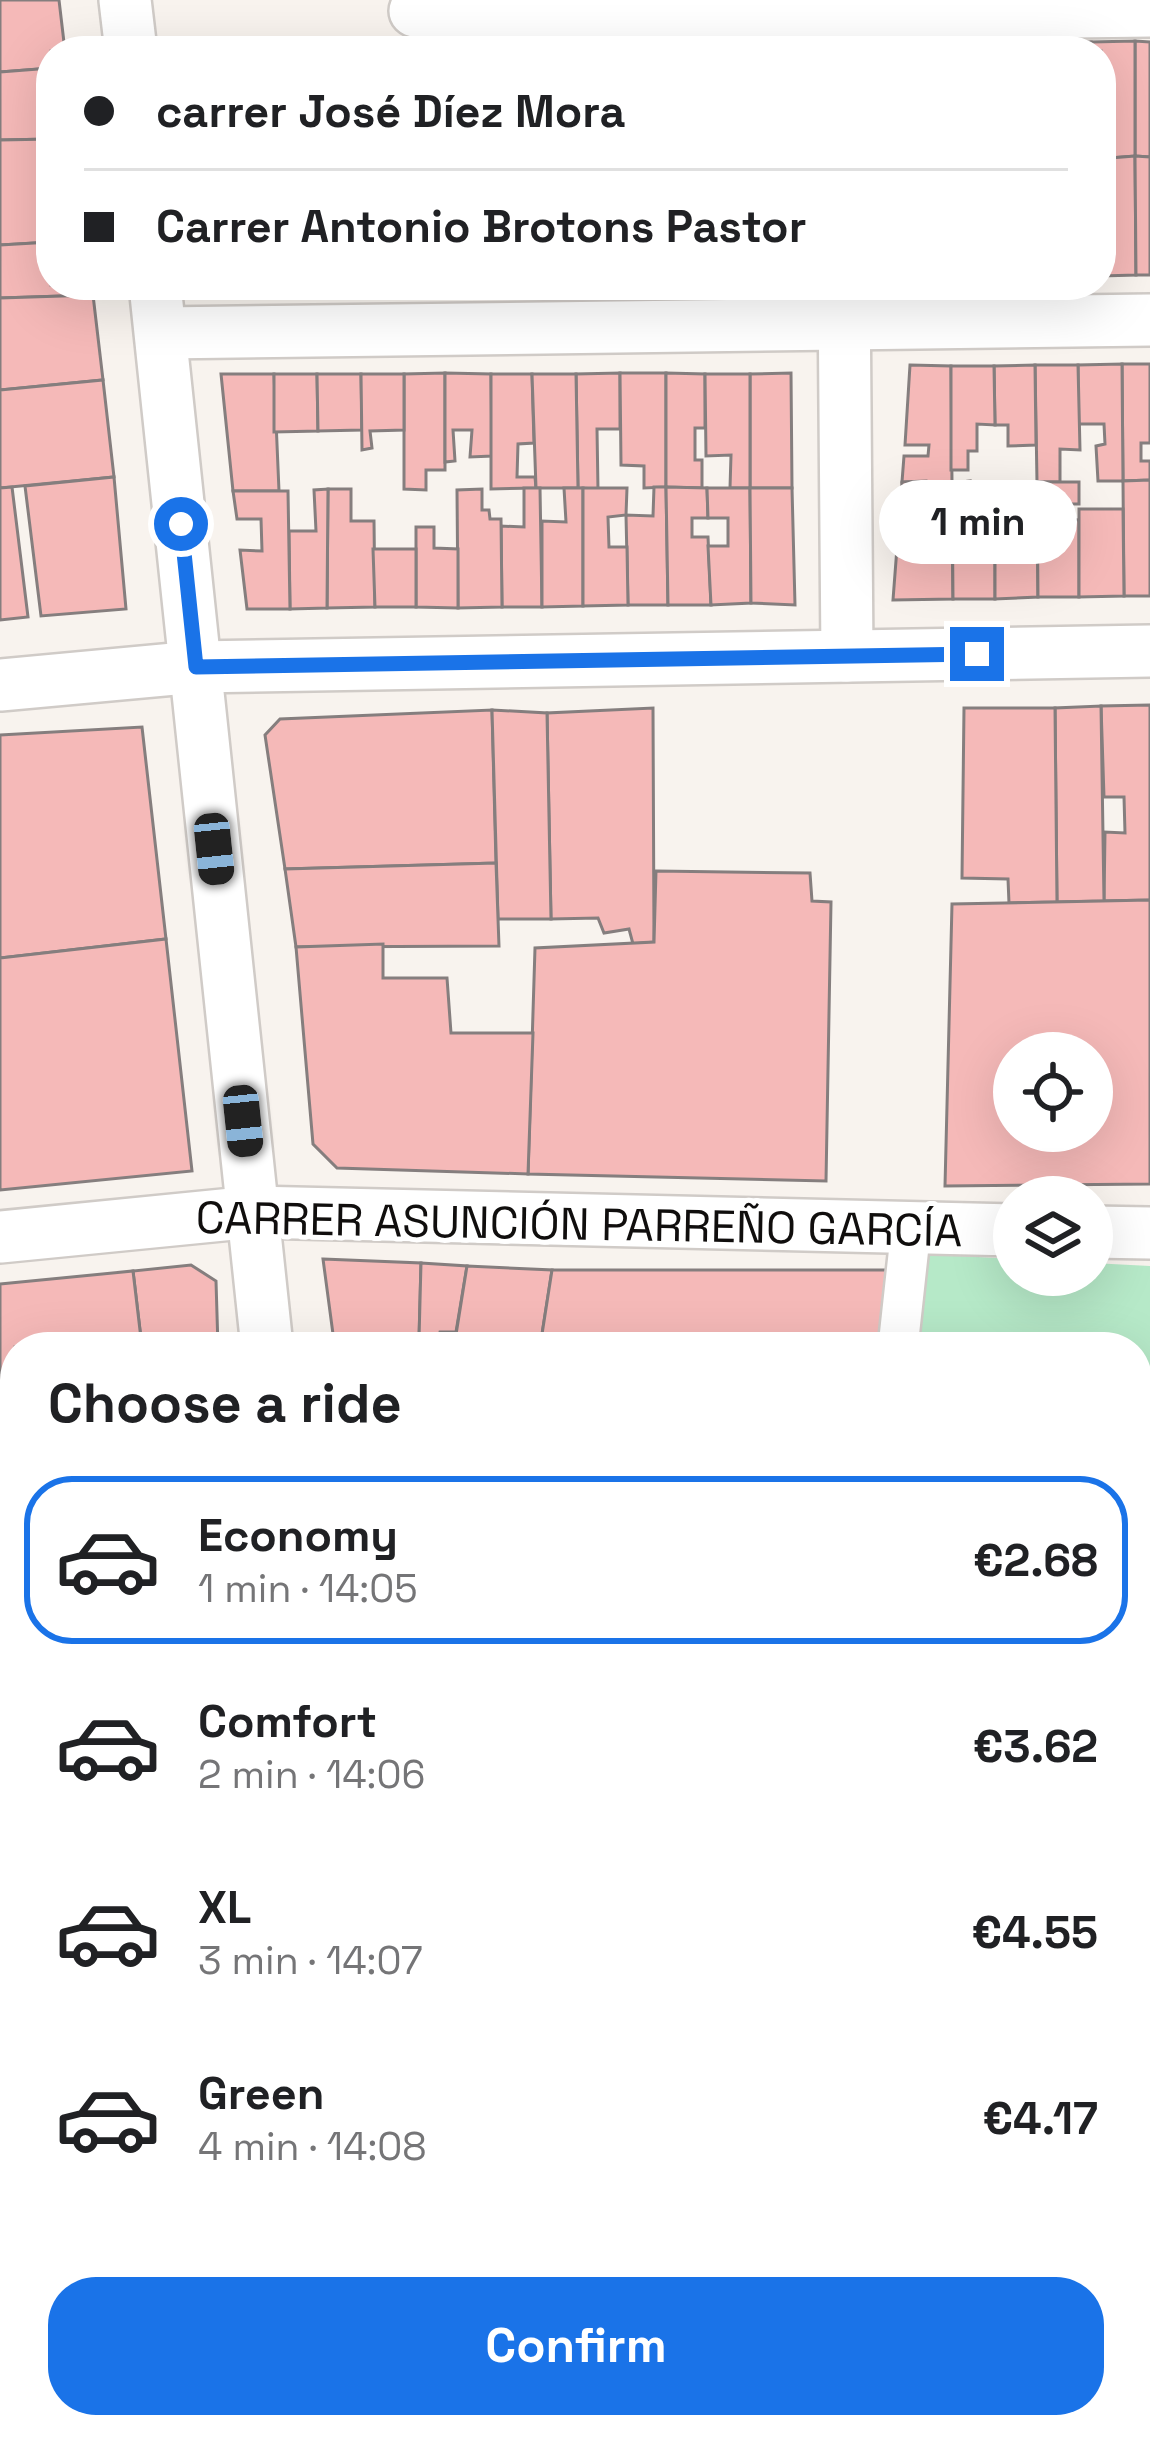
<!DOCTYPE html>
<html lang="en">
<head>
<meta charset="utf-8">
<style>
  :root { --surface:#fff; --page:#f2f2f2; --text:#202124; --muted:#757577; --line:#e0e0e0; --accent:#1a73e8 }
  body { margin:0; font-family:"Space Grotesk",sans-serif; background:var(--page); color:var(--text); height:100vh; display:flex; flex-direction:column; font-size:45px; white-space:nowrap }
  * { box-sizing:border-box; margin:0 }
  p { font-size:39px; color:var(--muted) }
  .icon { flex:none; width:66px; height:66px; fill:none; stroke:currentColor; stroke-width:2; stroke-linecap:round; stroke-linejoin:round }
  .map { position:relative; flex:1; overflow:hidden }
  .drawer { position:absolute; left:0px; top:1332px; width:1152px; height:1107px; display:flex; flex-direction:column; background:var(--surface); border-radius:48px 48px 0 0; box-shadow:0 12px 48px #0002 }
  .drawer>* { flex:none }
  .top-card { position:absolute; left:36px; top:36px; width:1080px; height:264px; border-radius:48px; box-shadow:0 12px 48px #0002; display:grid; align-content:center; height:264px; padding:0 48px; background:var(--surface) }
  .controls { position:absolute; left:993px; top:1032px; display:grid; gap:24px }
  .controls a { display:grid; place-items:center; width:120px; height:120px; border-radius:50%; background:var(--surface); box-shadow:0 12px 48px #0002; font-size:60px }
  .end { position:absolute; width:54px; height:54px; margin:-27px; border:15px solid #1a73e8; background:#fff; box-shadow:0 0 0 6px #fff }
  .from { border-radius:50% }
  .bubble { position:absolute; height:84px; border-radius:42px; background:var(--surface); box-shadow:0 12px 48px #0002; font-size:39px; font-weight:700; line-height:84px; text-align:center }
  .car { position:absolute; width:36px; height:72px; margin:-36px -18px; border-radius:15px; box-shadow:0 0 9px 3px #0007; background:linear-gradient(#222 24%,#8ab4d8 0 40%,#222 0 76%,#8ab4d8 0 86%,#222 0) }
  .top-card b { display:flex; align-items:center; gap:42px; height:114px; font-size:45px }
  .top-card b+b { border-top:3px solid var(--line) }
  .top-card i { width:30px; height:30px; background:var(--text) }
  ul { padding:0; list-style:none }
  li { display:flex; align-items:center; gap:36px; height:168px; margin:0 24px 18px; padding:0 24px; border:6px solid transparent; border-radius:48px }
  li div { flex:1 }
  li b { display:block; font-size:45px }
  li em { font-style:normal; font-weight:700 }
  li.on { border-color:var(--accent) }
  li>.icon { width:108px; height:108px; stroke-width:1.5 }
  h2 { padding:0 48px; font-size:54px; line-height:144px }
  .button { display:flex; gap:24px; margin-top:auto; padding:24px 48px }
  .button a { flex:1; height:138px; border-radius:48px; background:var(--accent); color:#fff; font-size:48px; font-weight:700; line-height:138px; text-align:center }
  .map>svg:first-child { display:block }
  .green { fill:#b6e9c8 }
  .building { fill:#f5b9b8; stroke:#857e7e; stroke-width:3; fill-rule:evenodd }
  .lines { fill:none; stroke-linecap:round; stroke-linejoin:round }
  .pedestrian-casing { stroke:#d0cbc7; stroke-width:44 }
  .minor-casing { stroke:#d0cbc7; stroke-width:56 }
  .path { stroke:#aaa6a3; stroke-width:8; stroke-dasharray:9 6; stroke-linecap:butt }
  .pedestrian { stroke:#fff; stroke-width:39 }
  .minor { stroke:#fff; stroke-width:51 }
  .route { stroke:#1a73e8; stroke-width:15 }
  .labels { text-anchor:middle; dominant-baseline:central; stroke-width:10; stroke-linejoin:round; paint-order:stroke }
  .street-label { font-size:45px; fill:#100e0d; stroke:#fff }
</style>
</head>
<body>
<div class="map">
<svg width="1150" height="2437" viewBox="0 0 1150 2437">
  <rect width="100%" height="100%" fill="#f8f3ee"/>
  <g class="green">
    <path d="M 908,1253 L 1014,1259 L 1014,1275 L 1092,1275 L 1092,1263 L 1150,1266 L 1150,1827 L 1137,1826 L 1137,1347 L 898,1347 Z"/>
    <path d="M 236,2424 L 518,2424 L 511,2437 L 245,2437 Z"/>
  </g>
  <g class="building">
    <path d="M 0,0 L 59,0 L 65,51 L 51,51 L 51,68 L 0,72 Z"/>
    <path d="M 1135,41 L 1150,42 L 1150,157 L 1135,156 Z"/>
    <path d="M 1135,41 L 1135,156 L 1110,158 L 1110,116 L 1103,117 L 1101,128 L 1101,51 L 1090,51 L 1091,42 Z"/>
    <path d="M 1048,42 L 1091,42 L 1090,51 L 1048,51 Z"/>
    <path d="M 1048,42 L 1048,51 L 1004,51 L 1004,43 Z"/>
    <rect x="884" y="43" width="120" height="8"/>
    <path d="M 616,44 L 616,51 L 572,51 L 571,45 Z"/>
    <path d="M 616,44 L 661,45 L 661,51 L 616,51 Z"/>
    <path d="M 702,44 L 702,51 L 661,51 L 661,45 Z"/>
    <rect x="702" y="44" width="42" height="7"/>
    <rect x="744" y="44" width="43" height="7"/>
    <path d="M 571,45 L 572,51 L 527,51 L 526,46 Z"/>
    <rect x="444" y="46" width="44" height="5"/>
    <path d="M 488,46 L 526,46 L 527,51 L 488,51 Z"/>
    <path d="M 51,68 L 51,139 L 0,140 L 0,72 Z"/>
    <path d="M 51,139 L 51,242 L 0,245 L 0,140 Z"/>
    <path d="M 1135,156 L 1136,275 L 1101,276 L 1101,189 L 1111,189 L 1110,158 Z"/>
    <path d="M 1135,156 L 1150,157 L 1150,275 L 1136,275 Z"/>
    <path d="M 51,242 L 51,285 L 91,285 L 93,295 L 0,298 L 0,245 Z"/>
    <path d="M 93,295 L 103,380 L 0,390 L 0,298 Z"/>
    <path d="M 1122,364 L 1150,364 L 1150,443 L 1141,443 L 1141,461 L 1150,461 L 1150,480 L 1123,481 Z"/>
    <path d="M 1122,364 L 1123,481 L 1098,481 L 1096,446 L 1105,444 L 1104,424 L 1078,424 L 1078,365 Z"/>
    <path d="M 910,365 L 951,366 L 952,483 L 902,482 L 904,456 L 928,456 L 929,445 L 905,445 Z"/>
    <path d="M 1035,365 L 1078,365 L 1080,450 L 1060,449 L 1060,482 L 1037,482 Z"/>
    <path d="M 1035,365 L 1036,445 L 1008,446 L 1008,425 L 995,425 L 994,366 Z"/>
    <path d="M 951,366 L 994,366 L 995,425 L 977,424 L 977,451 L 968,451 L 968,470 L 951,470 Z"/>
    <path d="M 445,373 L 445,470 L 426,470 L 426,490 L 404,489 L 404,374 Z"/>
    <path d="M 445,373 L 491,374 L 492,456 L 470,457 L 472,430 L 453,430 L 455,461 L 445,462 Z"/>
    <path d="M 620,373 L 620,429 L 597,429 L 598,489 L 578,488 L 576,374 Z"/>
    <path d="M 620,373 L 666,373 L 666,487 L 644,488 L 644,466 L 621,465 Z"/>
    <path d="M 666,373 L 705,374 L 705,428 L 695,428 L 695,460 L 702,460 L 702,488 L 666,487 Z"/>
    <path d="M 791,373 L 792,488 L 750,488 L 750,374 Z"/>
    <path d="M 221,374 L 274,374 L 279,491 L 233,491 Z"/>
    <path d="M 274,374 L 317,374 L 318,431 L 274,432 Z"/>
    <path d="M 317,374 L 361,374 L 362,430 L 318,431 Z"/>
    <path d="M 361,374 L 404,374 L 404,430 L 370,431 L 372,448 L 362,450 Z"/>
    <path d="M 491,374 L 532,374 L 534,443 L 518,444 L 517,477 L 535,477 L 536,488 L 491,489 Z"/>
    <path d="M 532,374 L 576,374 L 578,488 L 536,488 Z"/>
    <path d="M 705,374 L 750,374 L 750,488 L 730,488 L 731,455 L 706,456 Z"/>
    <path d="M 103,380 L 114,477 L 0,488 L 0,390 Z"/>
    <path d="M 114,477 L 126,609 L 41,616 L 25,486 Z"/>
    <path d="M 1150,480 L 1150,596 L 1124,596 L 1123,481 Z"/>
    <path d="M 926,481 L 927,509 L 952,508 L 953,599 L 893,600 L 902,482 Z"/>
    <path d="M 970,481 L 968,509 L 995,508 L 995,599 L 953,599 L 952,483 Z"/>
    <path d="M 995,482 L 1037,482 L 1038,597 L 995,599 Z"/>
    <path d="M 1037,482 L 1079,482 L 1079,504 L 1058,504 L 1058,519 L 1079,520 L 1079,597 L 1038,597 Z"/>
    <path d="M 12,487 L 28,617 L 0,620 L 0,488 Z"/>
    <path d="M 654,487 L 666,487 L 668,605 L 628,605 L 626,515 L 653,516 Z"/>
    <path d="M 666,487 L 707,488 L 708,518 L 692,518 L 692,537 L 708,537 L 711,605 L 668,605 Z"/>
    <path d="M 524,488 L 540,488 L 542,607 L 502,607 L 501,526 L 524,527 Z"/>
    <path d="M 564,488 L 583,488 L 583,606 L 542,607 L 542,521 L 566,522 Z"/>
    <path d="M 583,488 L 627,488 L 626,515 L 608,517 L 609,547 L 627,547 L 628,605 L 583,606 Z"/>
    <path d="M 707,488 L 750,488 L 751,603 L 711,605 L 708,546 L 728,546 L 728,518 L 708,518 Z"/>
    <path d="M 750,488 L 792,488 L 795,605 L 751,603 Z"/>
    <path d="M 328,489 L 351,489 L 351,521 L 374,521 L 375,607 L 327,608 Z"/>
    <path d="M 328,489 L 327,608 L 290,609 L 289,531 L 316,531 L 314,490 Z"/>
    <path d="M 482,489 L 482,510 L 489,510 L 490,519 L 501,519 L 502,607 L 458,608 L 457,490 Z"/>
    <path d="M 233,491 L 288,491 L 290,609 L 247,609 L 240,550 L 262,551 L 261,519 L 237,519 Z"/>
    <path d="M 1079,509 L 1123,509 L 1124,596 L 1079,597 Z"/>
    <path d="M 416,527 L 434,527 L 434,548 L 458,549 L 458,608 L 416,607 Z"/>
    <path d="M 373,549 L 416,549 L 416,607 L 375,607 Z"/>
    <path d="M 1150,705 L 1150,900 L 1104,901 L 1105,832 L 1125,833 L 1124,797 L 1104,797 L 1101,706 Z"/>
    <path d="M 1101,706 L 1104,901 L 1057,902 L 1055,708 Z"/>
    <path d="M 653,708 L 654,942 L 633,944 L 629,929 L 604,933 L 598,918 L 551,919 L 547,713 Z"/>
    <path d="M 964,708 L 1055,708 L 1057,902 L 1009,903 L 1008,879 L 962,878 Z"/>
    <path d="M 492,710 L 496,863 L 285,869 L 265,735 L 280,719 Z"/>
    <path d="M 492,710 L 547,713 L 551,919 L 498,919 Z"/>
    <path d="M 142,727 L 166,939 L 0,958 L 0,735 Z"/>
    <path d="M 496,863 L 499,946 L 296,947 L 285,869 Z"/>
    <path d="M 656,871 L 810,873 L 812,901 L 831,902 L 826,1181 L 528,1174 L 535,948 L 654,942 Z"/>
    <path d="M 1150,900 L 1150,1184 L 945,1186 L 952,904 ZM 1014,1053 L 1092,1053 L 1092,1131 L 1014,1131 Z"/>
    <path d="M 166,939 L 192,1171 L 0,1190 L 0,958 Z"/>
    <path d="M 383,944 L 383,978 L 447,978 L 451,1033 L 533,1033 L 528,1174 L 337,1168 L 313,1144 L 296,947 Z"/>
    <path d="M 323,1259 L 421,1263 L 419,1339 L 333,1334 Z"/>
    <path d="M 421,1263 L 467,1266 L 456,1332 L 440,1332 L 436,1347 L 334,1347 L 333,1334 L 419,1339 Z"/>
    <path d="M 191,1265 L 216,1281 L 218,1347 L 142,1347 L 133,1271 Z"/>
    <path d="M 467,1266 L 552,1270 L 540,1347 L 454,1347 Z"/>
    <path d="M 552,1270 L 892,1270 L 883,1347 L 540,1347 Z"/>
    <path d="M 133,1271 L 142,1347 L 15,1347 L 15,1424 L 0,1425 L 0,1284 Z"/>
    <path d="M 0,1556 L 15,1578 L 15,1689 L 0,1704 Z"/>
    <path d="M 15,1689 L 15,1853 L 0,1839 L 0,1704 Z"/>
    <path d="M 1137,2002 L 1150,2003 L 1150,2072 L 1137,2071 Z"/>
    <path d="M 0,2035 L 15,2051 L 15,2198 L 0,2200 Z"/>
    <path d="M 15,2198 L 15,2329 L 0,2331 L 0,2200 Z"/>
    <path d="M 15,2418 L 18,2437 L 0,2437 L 0,2421 Z"/>
    <path d="M 17,2424 L 127,2424 L 131,2437 L 18,2437 Z"/>
    <path d="M 646,2424 L 802,2424 L 822,2426 L 822,2437 L 641,2437 Z"/>
    <path d="M 822,2426 L 908,2431 L 907,2437 L 822,2437 Z"/>
    <path d="M 908,2431 L 983,2435 L 907,2437 Z"/>
  </g>
  <g class="lines">
    <defs>
      <path id="pedestrian" d="M 898,1347 L 911,1228"/>
      <g id="minor">
        <path d="M 125,0 L 131,51"/>
        <path d="M 415,11 L 841,15 L 1150,11"/>
        <path d="M 155,285 L 267,1347"/>
        <path d="M 844,285 L 847,656"/>
        <path d="M 161,333 L 1150,320"/>
        <path d="M 0,685 L 196,667 L 1150,651"/>
        <path d="M 1092,1232 L 1150,1233"/>
        <path d="M 0,1237 L 253,1212 L 1014,1230"/>
        <path d="M 1137,1871 L 1150,1872"/>
        <path d="M 0,1950 L 15,1966"/>
        <path d="M 0,2381 L 15,2380"/>
        <path d="M 1137,2410 L 1150,2411"/>
        <path d="M 178,2424 L 183,2437"/>
        <path d="M 568,2437 L 573,2424"/>
      </g>
    </defs>
    <use href="#pedestrian" class="pedestrian-casing"/>
    <use href="#minor" class="minor-casing"/>
    <g class="path">
      <path d="M 302,2424 L 322,2437"/>
      <path d="M 428,2437 L 444,2424"/>
    </g>
    <use href="#pedestrian" class="pedestrian"/>
    <use href="#minor" class="minor"/>
  </g>
  <g class="lines">
    <path class="route" d="M 181,524 L 196,667 L 977,654"/>
  </g>
  <g class="labels">
    <g class="street-label">
      <text transform="translate(579 1224) rotate(1)">CARRER ASUNCIÓN PARREÑO GARCÍA</text>
    </g>
  </g>
</svg>
<div class="controls">
<a><svg class="icon" aria-label="locate" viewBox="0 0 24 24"><circle cx="12" cy="12" r="6"/><path d="M12 2v4M12 18v4M2 12h4M18 12h4"/></svg></a>
<a><svg class="icon" aria-label="layers" viewBox="0 0 24 24"><path d="M12 4l9 5-9 5-9-5zM3 14l9 5 9-5"/></svg></a>
</div>
<i class="end from" style="left:181px;top:524px"></i>
<i class="end" style="left:977px;top:654px"></i>
<div class="bubble" style="left:879px;top:480px;width:198px">1 min</div>
<i class="car" style="left:214px;top:849px;rotate:174deg"></i>
<i class="car" style="left:243px;top:1121px;rotate:174deg"></i>
<div class="top-card">
<b><i class="from"></i>carrer José Díez Mora</b>
<b><i></i>Carrer Antonio Brotons Pastor</b>
</div>
<section class="drawer">
<h2>Choose a ride</h2>
<ul>
<li class="on"><svg class="icon" aria-label="car" viewBox="0 0 24 24"><path d="M5 17H2v-5l4-1 3-4h7l3 4 3 1v5h-3M9 17h6M6 11h13"/><circle cx="7" cy="17" r="2"/><circle cx="17" cy="17" r="2"/></svg><div><b>Economy</b><p>1 min · 14:05</p></div><em>€2.68</em></li>
<li><svg class="icon" aria-label="car" viewBox="0 0 24 24"><path d="M5 17H2v-5l4-1 3-4h7l3 4 3 1v5h-3M9 17h6M6 11h13"/><circle cx="7" cy="17" r="2"/><circle cx="17" cy="17" r="2"/></svg><div><b>Comfort</b><p>2 min · 14:06</p></div><em>€3.62</em></li>
<li><svg class="icon" aria-label="car" viewBox="0 0 24 24"><path d="M5 17H2v-5l4-1 3-4h7l3 4 3 1v5h-3M9 17h6M6 11h13"/><circle cx="7" cy="17" r="2"/><circle cx="17" cy="17" r="2"/></svg><div><b>XL</b><p>3 min · 14:07</p></div><em>€4.55</em></li>
<li><svg class="icon" aria-label="car" viewBox="0 0 24 24"><path d="M5 17H2v-5l4-1 3-4h7l3 4 3 1v5h-3M9 17h6M6 11h13"/><circle cx="7" cy="17" r="2"/><circle cx="17" cy="17" r="2"/></svg><div><b>Green</b><p>4 min · 14:08</p></div><em>€4.17</em></li>
</ul>
<div class="button"><a>Confirm</a></div>
</section>
</div>
</body>
</html>
